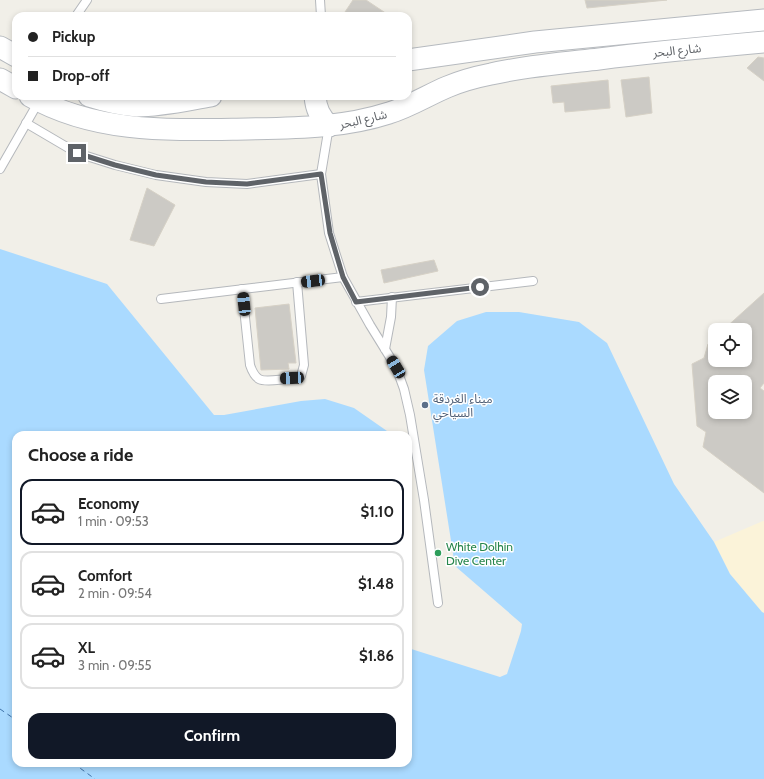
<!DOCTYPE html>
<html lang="en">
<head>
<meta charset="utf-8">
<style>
  :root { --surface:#fff; --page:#f6f6f6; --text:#222; --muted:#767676; --line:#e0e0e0; --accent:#111827 }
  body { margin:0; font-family:Cabin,"Noto Sans Arabic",sans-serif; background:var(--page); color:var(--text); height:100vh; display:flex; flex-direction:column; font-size:15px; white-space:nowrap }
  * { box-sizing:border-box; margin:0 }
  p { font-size:13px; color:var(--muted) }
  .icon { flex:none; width:22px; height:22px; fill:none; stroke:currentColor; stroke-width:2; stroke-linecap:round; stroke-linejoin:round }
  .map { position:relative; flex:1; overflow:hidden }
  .panel { position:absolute; left:12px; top:431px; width:400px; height:336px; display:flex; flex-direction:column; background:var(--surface); border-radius:12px; box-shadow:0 2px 6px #0003 }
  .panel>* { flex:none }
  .guide { position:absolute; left:12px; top:12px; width:400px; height:88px; border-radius:12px; box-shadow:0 2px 6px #0003; display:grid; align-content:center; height:88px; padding:0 16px; background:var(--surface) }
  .buttons { position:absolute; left:708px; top:323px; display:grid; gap:8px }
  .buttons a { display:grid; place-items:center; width:44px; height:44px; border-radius:8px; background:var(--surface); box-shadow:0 2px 6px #0003; font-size:20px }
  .end { position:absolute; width:18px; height:18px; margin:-9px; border:5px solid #5f6368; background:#fff; box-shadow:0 0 0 2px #fff }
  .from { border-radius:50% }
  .car { position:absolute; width:12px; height:24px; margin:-12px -6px; border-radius:5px; box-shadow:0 0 3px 1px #0007; background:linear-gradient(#222 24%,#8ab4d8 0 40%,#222 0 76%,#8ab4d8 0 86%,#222 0) }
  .guide b { display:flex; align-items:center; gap:14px; height:38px; font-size:15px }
  .guide b+b { border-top:1px solid var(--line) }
  .guide i { width:10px; height:10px; background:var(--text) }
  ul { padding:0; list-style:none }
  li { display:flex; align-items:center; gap:12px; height:66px; margin:0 8px 6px; padding:0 8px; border:2px solid var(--line); border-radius:12px }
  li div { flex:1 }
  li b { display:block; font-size:15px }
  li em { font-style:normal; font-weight:700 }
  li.selected { border-color:var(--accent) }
  li>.icon { width:36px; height:36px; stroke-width:1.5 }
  h2 { padding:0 16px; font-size:18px; line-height:48px }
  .primary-button { display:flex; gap:8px; margin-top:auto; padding:8px 16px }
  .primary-button a { flex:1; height:46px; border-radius:12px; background:var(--accent); color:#fff; font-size:16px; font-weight:700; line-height:46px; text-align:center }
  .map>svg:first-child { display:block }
  .sand { fill:#fbf3d9 }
  .water { fill:#aadaff }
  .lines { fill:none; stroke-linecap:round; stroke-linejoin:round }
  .ferry { stroke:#4174aa; stroke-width:1; stroke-dasharray:5 4; stroke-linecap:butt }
  .building { fill:#cccac5; stroke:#d6d1c6; fill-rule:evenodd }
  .service-casing { stroke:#b5b8bc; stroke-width:10 }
  .secondary-casing { stroke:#b6babf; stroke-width:23 }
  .service { stroke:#fff; stroke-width:8 }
  .secondary { stroke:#fff; stroke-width:21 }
  .route { stroke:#5f6368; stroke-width:5 }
  .service-dot { fill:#5c6f8a; stroke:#fff; stroke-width:1.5 }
  .leisure-dot { fill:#2e9e5b; stroke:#fff; stroke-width:1.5 }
  .labels { text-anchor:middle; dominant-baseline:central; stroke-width:3; stroke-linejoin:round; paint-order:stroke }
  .street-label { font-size:12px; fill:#5f6368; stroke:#fff }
  .service-label { font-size:12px; fill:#4e5e75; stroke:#fff; text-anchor:start }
  .leisure-label { font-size:12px; fill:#27864d; stroke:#fff; text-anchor:start }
</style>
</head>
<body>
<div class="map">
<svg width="764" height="779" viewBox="0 0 764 779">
  <rect width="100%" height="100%" fill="#f1efe8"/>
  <path class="sand" d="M 763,521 L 764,521 L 764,613 L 762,612 L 730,574 L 714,542 Z"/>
  <path class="water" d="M 0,249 L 107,284 L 214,415 L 224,415 L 301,401 L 325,399 L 354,408 L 387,431 L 388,435 L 16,435 L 16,763 L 408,763 L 408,648 L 500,677 L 507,674 L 521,631 L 522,624 L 455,566 L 424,370 L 428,346 L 457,321 L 486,312 L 519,312 L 579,322 L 607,343 L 674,484 L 714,542 L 730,574 L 762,612 L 764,613 L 764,779 L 0,779 Z"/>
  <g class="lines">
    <g class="ferry">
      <path d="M 0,709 L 16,720"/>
      <path d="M 73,763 L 95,779"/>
    </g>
  </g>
  <g class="building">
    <path d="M 353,0 L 366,0 L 390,16 L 351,16 L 345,12 Z"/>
    <path d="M 585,0 L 667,0 L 587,8 Z"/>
    <path d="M 758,57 L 764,58 L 764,81 L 747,68 Z"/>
    <path d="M 649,77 L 652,113 L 626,117 L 621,80 Z"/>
    <path d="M 608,80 L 610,108 L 565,112 L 564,102 L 553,103 L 551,86 Z"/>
    <path d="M 147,188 L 175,205 L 154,246 L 130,240 Z"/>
    <path d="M 434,260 L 438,271 L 384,283 L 381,270 Z"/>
    <path d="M 764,293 L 764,383 L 760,388 L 764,391 L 764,493 L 703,447 L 706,432 L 697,426 L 692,364 L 704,358 L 708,344 L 715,338 L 715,360 L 745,360 L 745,330 L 723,330 ZM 715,382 L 745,382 L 745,412 L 715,412 Z"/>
    <path d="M 289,304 L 296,363 L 288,363 L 289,369 L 261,370 L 255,308 Z"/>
  </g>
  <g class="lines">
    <defs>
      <g id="service">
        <path d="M 320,0 L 321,16"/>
        <path d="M 76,16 L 87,0"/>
        <path d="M 26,123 L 77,153 L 115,165 L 156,175 L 206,182 L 247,184 L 321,174"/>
        <path d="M 329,126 L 321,174 L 329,233 L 343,277 L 370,325 L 396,367 L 404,389 L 410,415 L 424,500 L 438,603"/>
        <path d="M 0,169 L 39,101"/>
        <path d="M 242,289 L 250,365 C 252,371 254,376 259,379 C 266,383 293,378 301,376 L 304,365 L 297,282"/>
        <path d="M 161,299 L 343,277"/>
        <path d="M 356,302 L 533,281"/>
        <path d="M 385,349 L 391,317 L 392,297"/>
      </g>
      <g id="secondary">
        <path d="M 0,47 L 16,56"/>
        <path d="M 408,60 L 535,42 L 764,20"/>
        <path d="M 0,79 L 16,88"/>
        <path d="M 30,96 C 97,134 173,130 247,129 C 295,128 343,128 389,113 C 409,107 428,95 447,87 C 461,81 476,77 491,74 C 526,66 563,63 599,59 C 654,52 709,47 764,42"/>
        <path d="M 89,96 C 105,101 121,105 137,106 C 162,106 187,100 211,96"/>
        <path d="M 315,96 C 316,109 320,117 329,126"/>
      </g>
    </defs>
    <use href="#service" class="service-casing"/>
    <use href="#secondary" class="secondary-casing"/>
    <use href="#service" class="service"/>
    <use href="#secondary" class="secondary"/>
  </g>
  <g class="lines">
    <path class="route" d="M 77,153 L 115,165 L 156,175 L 206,182 L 247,184 L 321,174 L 330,233 L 343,277 L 356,302 L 480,287"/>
  </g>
  <circle class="service-dot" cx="425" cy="405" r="4"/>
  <circle class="leisure-dot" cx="438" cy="553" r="4"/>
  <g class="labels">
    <g class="street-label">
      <text transform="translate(677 50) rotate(-6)">شارع البحر</text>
      <text transform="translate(363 119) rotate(-13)">شارع البحر</text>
    </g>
    <g class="service-label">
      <text x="433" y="398">ميناء الغردقة<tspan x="433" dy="14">السياحي</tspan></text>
    </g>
    <g class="leisure-label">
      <text x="446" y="546">White Dolhin<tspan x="446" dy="14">Dive Center</tspan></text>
    </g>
  </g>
</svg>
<div class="buttons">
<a><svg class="icon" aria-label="locate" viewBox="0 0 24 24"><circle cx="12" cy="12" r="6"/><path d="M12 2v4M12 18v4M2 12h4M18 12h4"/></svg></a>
<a><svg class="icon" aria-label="layers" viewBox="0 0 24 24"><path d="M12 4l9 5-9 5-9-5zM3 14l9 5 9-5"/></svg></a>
</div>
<i class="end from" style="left:480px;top:287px"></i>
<i class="end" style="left:77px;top:153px"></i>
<i class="car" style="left:313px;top:281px;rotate:263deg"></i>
<i class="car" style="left:244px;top:304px;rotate:354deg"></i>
<i class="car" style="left:396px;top:367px;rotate:329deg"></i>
<i class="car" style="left:292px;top:378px;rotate:267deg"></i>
<div class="guide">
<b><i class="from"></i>Pickup</b>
<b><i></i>Drop-off</b>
</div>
<section class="panel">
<h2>Choose a ride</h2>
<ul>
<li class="selected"><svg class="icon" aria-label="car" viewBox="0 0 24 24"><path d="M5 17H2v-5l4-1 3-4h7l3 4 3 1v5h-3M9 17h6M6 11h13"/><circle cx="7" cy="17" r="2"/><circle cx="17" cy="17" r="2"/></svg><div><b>Economy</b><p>1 min · 09:53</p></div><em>$1.10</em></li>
<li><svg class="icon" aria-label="car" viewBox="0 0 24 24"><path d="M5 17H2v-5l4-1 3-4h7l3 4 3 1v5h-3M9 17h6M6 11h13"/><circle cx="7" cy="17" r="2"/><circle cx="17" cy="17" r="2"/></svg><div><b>Comfort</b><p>2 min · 09:54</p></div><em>$1.48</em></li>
<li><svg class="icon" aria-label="car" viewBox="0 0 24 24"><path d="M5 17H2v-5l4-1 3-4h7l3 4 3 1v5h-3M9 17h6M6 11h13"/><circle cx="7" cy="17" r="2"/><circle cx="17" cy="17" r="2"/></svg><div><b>XL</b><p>3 min · 09:55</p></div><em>$1.86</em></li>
</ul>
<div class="primary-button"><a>Confirm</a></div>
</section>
</div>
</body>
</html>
